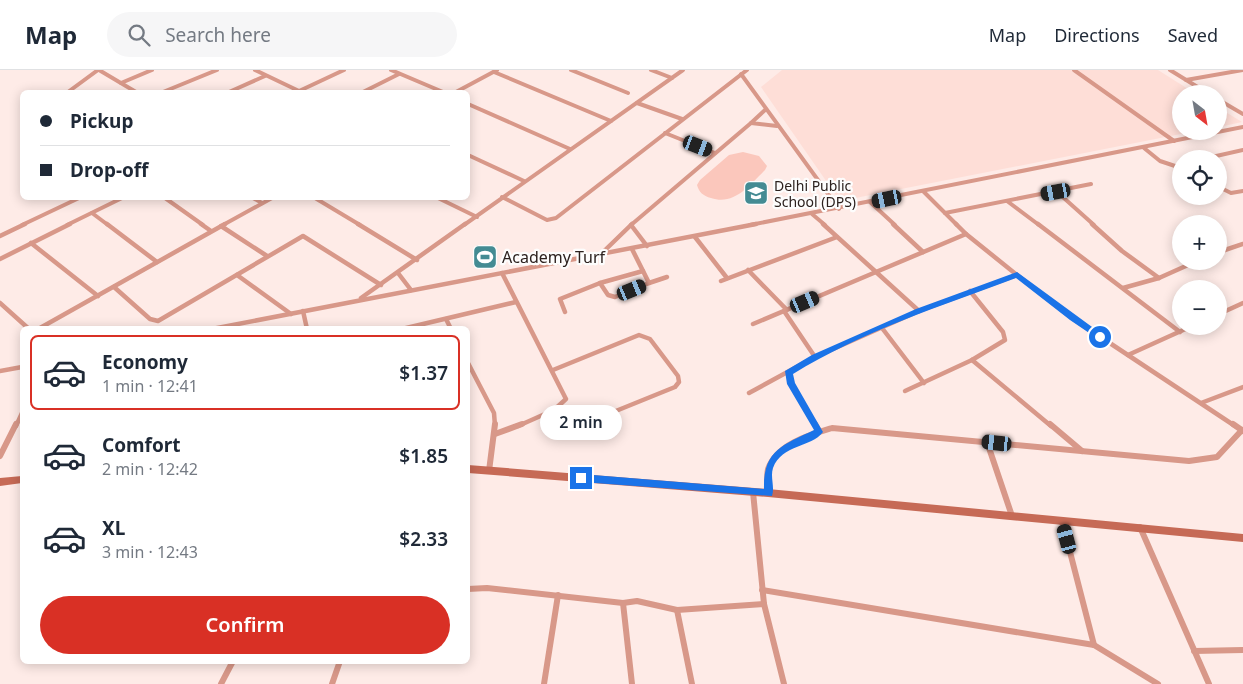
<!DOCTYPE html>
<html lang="en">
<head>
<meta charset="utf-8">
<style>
  :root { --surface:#fff; --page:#f6f6f7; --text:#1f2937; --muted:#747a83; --line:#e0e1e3; --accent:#d93025 }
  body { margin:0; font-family:"Noto Sans",sans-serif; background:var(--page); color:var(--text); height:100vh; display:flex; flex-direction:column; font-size:19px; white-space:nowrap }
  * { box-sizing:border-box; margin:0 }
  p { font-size:16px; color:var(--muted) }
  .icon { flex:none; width:28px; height:28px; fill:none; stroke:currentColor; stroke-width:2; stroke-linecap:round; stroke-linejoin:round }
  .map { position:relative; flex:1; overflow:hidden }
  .drawer { position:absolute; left:20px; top:256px; width:450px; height:338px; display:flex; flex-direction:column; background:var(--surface); border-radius:8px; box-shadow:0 2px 12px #0003 }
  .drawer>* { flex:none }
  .banner { position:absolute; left:20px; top:20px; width:450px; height:110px; border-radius:8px; box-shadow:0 2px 12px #0003; display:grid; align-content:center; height:110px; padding:0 20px; background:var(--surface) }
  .needle { width:32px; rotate:149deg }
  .controls { position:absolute; left:1172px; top:15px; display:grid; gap:10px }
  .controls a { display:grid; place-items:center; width:55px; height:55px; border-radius:50%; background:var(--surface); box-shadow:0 2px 12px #0003; font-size:25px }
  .end { position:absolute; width:22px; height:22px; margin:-11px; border:6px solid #1a73e8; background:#fff; box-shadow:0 0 0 2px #fff }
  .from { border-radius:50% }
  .bubble { position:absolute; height:35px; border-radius:18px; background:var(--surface); box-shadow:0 2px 12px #0003; font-size:16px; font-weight:600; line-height:35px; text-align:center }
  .car { position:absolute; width:15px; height:30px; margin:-15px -8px; border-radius:6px; box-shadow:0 0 4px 1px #0007; background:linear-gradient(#222 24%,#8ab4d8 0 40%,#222 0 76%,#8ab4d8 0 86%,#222 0) }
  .banner b { display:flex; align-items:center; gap:18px; height:48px; font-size:19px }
  .banner b+b { border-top:1px solid var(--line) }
  .banner i { width:12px; height:12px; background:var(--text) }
  ul { padding:9px 0 0; list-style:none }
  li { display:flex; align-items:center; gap:15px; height:75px; margin:0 10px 8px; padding:0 10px; border:2px solid transparent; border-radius:8px }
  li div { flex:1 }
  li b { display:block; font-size:19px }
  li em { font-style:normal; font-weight:600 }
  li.selected { border-color:var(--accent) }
  li>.icon { width:45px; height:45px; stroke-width:1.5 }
  .action { display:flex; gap:10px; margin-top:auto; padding:10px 20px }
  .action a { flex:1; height:58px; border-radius:30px; background:var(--accent); color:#fff; font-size:20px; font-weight:600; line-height:58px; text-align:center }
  header { display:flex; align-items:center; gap:30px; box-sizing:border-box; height:70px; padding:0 25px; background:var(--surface); border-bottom:1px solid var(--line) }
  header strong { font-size:24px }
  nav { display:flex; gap:28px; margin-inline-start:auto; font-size:18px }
  .search { width:350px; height:45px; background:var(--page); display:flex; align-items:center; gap:12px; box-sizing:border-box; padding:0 18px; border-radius:28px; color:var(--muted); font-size:19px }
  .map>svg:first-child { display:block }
  .built { fill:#feded7 }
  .green { fill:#fbc7bc }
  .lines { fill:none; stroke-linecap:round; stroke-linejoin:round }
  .street-far2 { stroke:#d89889; stroke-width:4 }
  .street-far1 { stroke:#d89889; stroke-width:4.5 }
  .street { stroke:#d89889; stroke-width:6 }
  .secondary { fill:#c66a56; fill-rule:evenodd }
  .route { fill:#1a73e8 }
  .labels { text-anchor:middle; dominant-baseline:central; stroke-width:4.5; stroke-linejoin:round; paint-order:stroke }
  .far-poi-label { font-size:14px; fill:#2c211e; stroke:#fdfdfd; text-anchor:start }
  .poi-label { font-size:16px; fill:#2c211e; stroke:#fdfdfd; text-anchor:start }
</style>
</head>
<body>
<header>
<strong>Map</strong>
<div class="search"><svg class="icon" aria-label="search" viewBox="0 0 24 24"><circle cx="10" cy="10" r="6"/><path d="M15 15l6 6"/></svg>Search here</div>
<nav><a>Map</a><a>Directions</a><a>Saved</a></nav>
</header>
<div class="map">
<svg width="1243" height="614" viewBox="0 0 1243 614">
  <rect width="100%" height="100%" fill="#feebe7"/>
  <g class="built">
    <path d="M 782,0 L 1158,0 L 1196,24 L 1181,24 L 1181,61 L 1196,61 L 840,131 L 761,17 Z"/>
    <path d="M 1219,38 L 1242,52 L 1219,57 Z"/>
  </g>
  <path class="green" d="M 743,82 L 759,86 L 767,96 L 765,100 C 750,115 734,136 711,128 C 703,126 699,122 697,115 L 700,110 L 729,85 Z"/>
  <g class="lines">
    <g class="street-far2">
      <path d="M 99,0 L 136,22"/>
      <path d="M 255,0 L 299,21"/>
      <path d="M 391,0 L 443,22"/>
      <path d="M 571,0 L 628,23"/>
      <path d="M 651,0 L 672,8"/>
      <path d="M 1074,0 L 1174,71"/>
      <path d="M 1170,0 L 1209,24"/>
      <path d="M 494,2 L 611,51"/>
      <path d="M 741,4 L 839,139"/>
      <path d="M 1186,10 L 1243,0"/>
      <path d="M 121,13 L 152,0"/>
      <path d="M 68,22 L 98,0"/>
      <path d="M 163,22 L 217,0"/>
      <path d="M 229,22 L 265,6"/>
      <path d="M 297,22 L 344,0"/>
      <path d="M 363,22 L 399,4"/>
      <path d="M 456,22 L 497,0"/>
      <path d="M 1219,30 L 1243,44"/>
      <path d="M 637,33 L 682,49"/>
      <path d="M 468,34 L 570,79"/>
      <path d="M 765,40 L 751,53 L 777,56"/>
      <path d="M 665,63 L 715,83"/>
      <path d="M 1144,78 L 1160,91 L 1181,98"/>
      <path d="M 468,85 L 524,111"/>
      <path d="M 1203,89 L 1243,80"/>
      <path d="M 1219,117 L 1231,123 L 1243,121"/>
      <path d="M 923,121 L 957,155"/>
      <path d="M 1056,121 L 1094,155"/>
      <path d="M 502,127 L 547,150 L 556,148 L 747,0"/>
      <path d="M 165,128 L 203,155"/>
      <path d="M 253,128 L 262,133"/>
      <path d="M 315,128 L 360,155"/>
      <path d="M 438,128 L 477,147"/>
      <path d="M 1007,131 L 1039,155"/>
      <path d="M 870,132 L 895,155"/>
      <path d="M 92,143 L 108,155"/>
      <path d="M 945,143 L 1091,114"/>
      <path d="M 812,144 L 825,155"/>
      <path d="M 22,155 L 79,128"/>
      <path d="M 67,155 L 122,128"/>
      <path d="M 223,155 L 272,128"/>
      <path d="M 464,155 L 683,0"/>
      <path d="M 631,155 L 751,53"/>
      <path d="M 750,155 L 1243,57"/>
    </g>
    <g class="street-far1">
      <path d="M 107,154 L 157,192"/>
      <path d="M 201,154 L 211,161"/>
      <path d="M 358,154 L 417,190"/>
      <path d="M 893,154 L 923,182"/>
      <path d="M 1038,154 L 1180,262"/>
      <path d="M 1092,154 L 1122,181 L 1159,208"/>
      <path d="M 631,155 L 647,176"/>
      <path d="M 221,156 L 267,186"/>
      <path d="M 0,166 L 25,154"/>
      <path d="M 695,167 L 727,208"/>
      <path d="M 31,173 L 98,226"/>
      <path d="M 1219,182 L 1243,174"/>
      <path d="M 601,184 L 632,154"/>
      <path d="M 0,189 L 70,154"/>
      <path d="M 748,200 L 787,240"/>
      <path d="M 398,203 L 411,220"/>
      <path d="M 502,203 L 566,329 L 554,340 L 518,356"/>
      <path d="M 237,205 L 291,244"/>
      <path d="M 1017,205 L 1072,248 L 1235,356"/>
      <path d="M 721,211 L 837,167"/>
      <path d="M 600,213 L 643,201"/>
      <path d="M 649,213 L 667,207"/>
      <path d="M 114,217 L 150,249 L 158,251 L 303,166 L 381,215"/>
      <path d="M 1123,218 L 1159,208 L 1197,191"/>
      <path d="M 361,228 L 465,154"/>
      <path d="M 0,233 L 29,259"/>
      <path d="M 303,241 L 307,259"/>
      <path d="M 784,241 L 815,287"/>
      <path d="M 919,241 L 876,202 L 966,164 L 956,154"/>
      <path d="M 565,242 L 560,229 L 600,213 L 608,225 L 615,227 L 649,213 L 632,179"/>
      <path d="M 1219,244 L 1243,233"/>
      <path d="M 446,249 L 451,259"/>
      <path d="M 753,254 L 876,202 L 823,154"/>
      <path d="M 882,258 L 924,313"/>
      <path d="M 34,259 L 40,258 L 225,154"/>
      <path d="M 212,259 L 756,154"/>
      <path d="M 402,259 L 516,232"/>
      <path d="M 1128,285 L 1192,256"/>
      <path d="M 972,290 L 1051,356"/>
      <path d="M 468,293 L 494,343 L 495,356"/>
      <path d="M 553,300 L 639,265 L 650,269 L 678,306 L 679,312 L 675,317 L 601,347"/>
      <path d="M 0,301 L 22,297"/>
      <path d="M 788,303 L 791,314 L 816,356"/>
      <path d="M 905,321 L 972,290 L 1005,270 L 1003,262 L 970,221"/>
      <path d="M 749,323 L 815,287 L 919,241 L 1017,205 L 966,164"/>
      <path d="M 1201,333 L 1243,317"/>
      <path d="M 16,356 L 22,343"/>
    </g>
    <g class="street">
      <path d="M 815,354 L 819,361"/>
      <path d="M 1050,354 L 1082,381"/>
      <path d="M 1233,354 L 1243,361"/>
      <path d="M 495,364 L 522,354"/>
      <path d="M 987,372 L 1012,446"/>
      <path d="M 0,386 L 16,354"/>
      <path d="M 489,401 L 495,354"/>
      <path d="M 753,422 L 764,534 L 784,614"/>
      <path d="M 768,423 C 768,415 766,407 768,399 C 777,374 809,365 832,358 L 1189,391 L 1217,387 L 1242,360"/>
      <path d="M 1062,451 L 1094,575"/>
      <path d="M 1140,457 L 1209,614"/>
      <path d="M 468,519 L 487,518 L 623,533 L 637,531 L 677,540 L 764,534"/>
      <path d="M 762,520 L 1094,575 L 1158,614"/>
      <path d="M 623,533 L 632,614"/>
      <path d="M 677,540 L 692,614"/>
      <path d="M 1194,581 L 1243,580"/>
      <path d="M 221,614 L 233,591"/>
      <path d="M 332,614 L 340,591"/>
      <path d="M 544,614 L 558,525"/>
    </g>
    <g class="secondary">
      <path d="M 468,395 L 768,419 L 1243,464 L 1243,472 L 768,427 L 468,403 Z"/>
      <path d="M 22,406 L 22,413 L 0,416 L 0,408 Z"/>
    </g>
  </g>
  <path class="route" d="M 1017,202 L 1103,265 L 1103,269 L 1098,269 L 1070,250 L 1016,208 C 941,236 861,262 793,304 L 795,313 L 823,362 C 811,378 782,374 773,398 C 770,407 775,417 772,426 L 581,412 L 576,408 L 581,404 L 764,419 C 763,380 783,375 814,360 L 787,314 L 785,301 L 812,285 L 916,239 Z"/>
  <defs>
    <symbol id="school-square" viewBox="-11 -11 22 22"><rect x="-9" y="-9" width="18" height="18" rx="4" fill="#448b93" stroke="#fdfdfd"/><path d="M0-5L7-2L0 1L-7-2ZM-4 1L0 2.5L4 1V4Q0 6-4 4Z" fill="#fff"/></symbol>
    <symbol id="stadium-square" viewBox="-11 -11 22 22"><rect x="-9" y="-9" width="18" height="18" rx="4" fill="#448b93" stroke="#fdfdfd"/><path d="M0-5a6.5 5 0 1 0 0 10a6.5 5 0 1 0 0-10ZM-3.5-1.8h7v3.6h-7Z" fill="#fff"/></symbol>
  </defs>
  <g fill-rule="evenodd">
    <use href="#school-square" x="742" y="109" width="28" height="28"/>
    <use href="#stadium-square" x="471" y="173" width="28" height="28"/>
  </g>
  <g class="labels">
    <g class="far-poi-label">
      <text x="774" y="115">Delhi Public<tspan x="774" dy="16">School (DPS)</tspan></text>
    </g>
    <g class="poi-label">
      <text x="502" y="187">Academy Turf</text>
    </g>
  </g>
</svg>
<div class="controls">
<a><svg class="needle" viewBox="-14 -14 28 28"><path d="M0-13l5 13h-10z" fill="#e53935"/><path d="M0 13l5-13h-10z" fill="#747a83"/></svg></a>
<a><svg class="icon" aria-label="locate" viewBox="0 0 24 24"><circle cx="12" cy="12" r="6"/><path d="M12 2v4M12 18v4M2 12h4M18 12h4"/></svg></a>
<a>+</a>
<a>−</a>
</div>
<i class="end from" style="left:1100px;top:267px"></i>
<i class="end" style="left:581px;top:408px"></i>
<div class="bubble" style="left:540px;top:335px;width:82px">2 min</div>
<i class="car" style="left:698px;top:76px;rotate:111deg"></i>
<i class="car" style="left:1056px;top:122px;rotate:260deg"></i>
<i class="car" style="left:887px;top:129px;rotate:258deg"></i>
<i class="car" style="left:632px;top:220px;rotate:68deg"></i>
<i class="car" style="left:805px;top:232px;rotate:67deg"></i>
<i class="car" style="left:997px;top:373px;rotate:276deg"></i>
<i class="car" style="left:1067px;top:469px;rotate:345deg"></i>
<div class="banner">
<b><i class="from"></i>Pickup</b>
<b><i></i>Drop-off</b>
</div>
<section class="drawer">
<ul>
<li class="selected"><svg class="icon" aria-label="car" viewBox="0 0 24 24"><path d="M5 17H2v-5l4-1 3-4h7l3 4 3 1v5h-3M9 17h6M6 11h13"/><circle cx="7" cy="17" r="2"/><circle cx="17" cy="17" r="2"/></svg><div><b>Economy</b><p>1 min · 12:41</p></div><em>$1.37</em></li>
<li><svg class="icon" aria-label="car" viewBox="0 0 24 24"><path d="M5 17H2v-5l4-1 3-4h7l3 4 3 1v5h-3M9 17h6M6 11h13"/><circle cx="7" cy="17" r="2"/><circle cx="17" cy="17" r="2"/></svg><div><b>Comfort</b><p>2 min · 12:42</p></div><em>$1.85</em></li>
<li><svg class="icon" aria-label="car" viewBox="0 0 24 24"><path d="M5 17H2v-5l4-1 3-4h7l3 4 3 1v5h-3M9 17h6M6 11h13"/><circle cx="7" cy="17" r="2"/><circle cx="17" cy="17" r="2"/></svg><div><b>XL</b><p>3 min · 12:43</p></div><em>$2.33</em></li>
</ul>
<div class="action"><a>Confirm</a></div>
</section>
</div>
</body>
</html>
